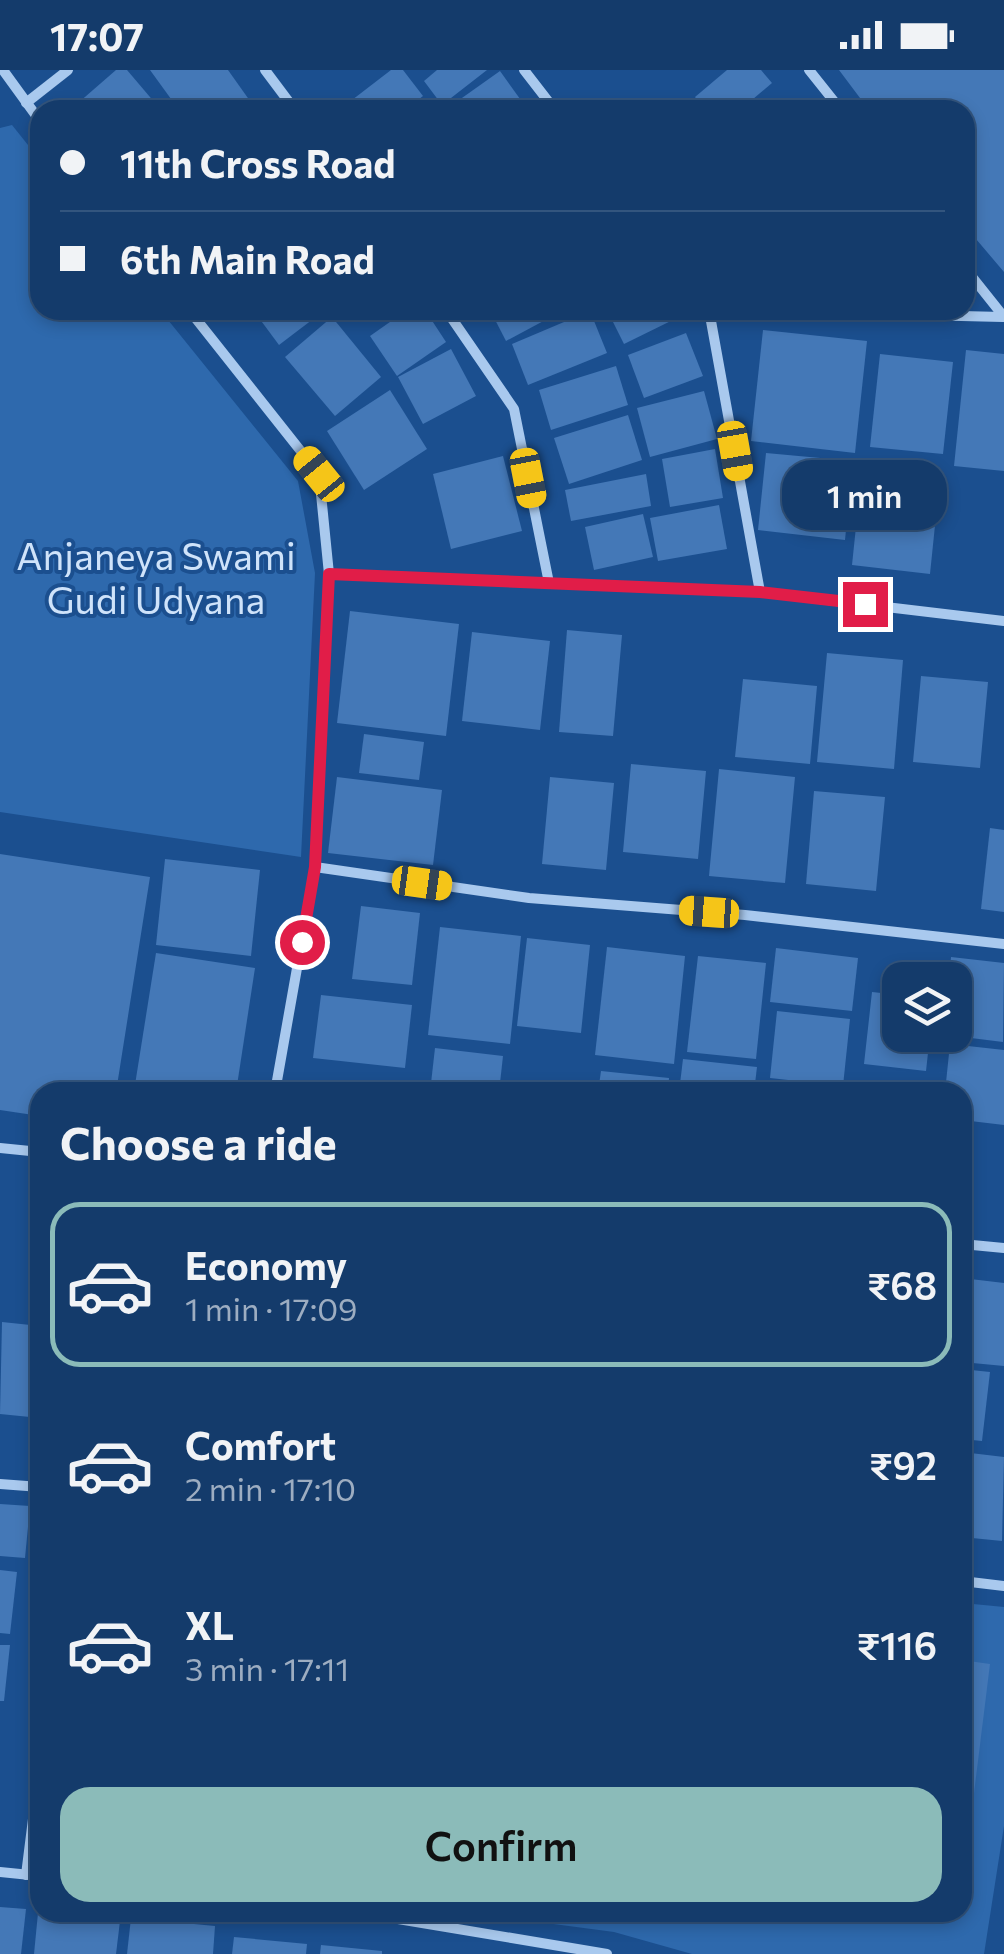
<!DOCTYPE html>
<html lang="en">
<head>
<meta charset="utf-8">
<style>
  :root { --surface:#143b6b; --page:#1d4271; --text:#f1f3f6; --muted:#9dadc1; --line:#33557e; --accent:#8bbbb9 }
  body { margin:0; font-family:Commissioner,sans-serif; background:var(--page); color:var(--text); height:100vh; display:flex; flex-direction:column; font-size:38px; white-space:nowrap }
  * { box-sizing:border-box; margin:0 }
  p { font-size:32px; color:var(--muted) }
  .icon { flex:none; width:55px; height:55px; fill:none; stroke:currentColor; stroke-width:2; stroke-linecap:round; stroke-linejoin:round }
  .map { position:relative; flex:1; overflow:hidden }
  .sheet { position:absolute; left:30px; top:1012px; width:942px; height:840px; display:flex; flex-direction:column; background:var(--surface); border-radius:30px; box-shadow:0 5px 15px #0003,0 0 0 2px var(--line) }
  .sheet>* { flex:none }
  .guide { position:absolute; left:30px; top:30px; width:945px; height:220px; border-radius:30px; box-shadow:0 5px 15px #0003,0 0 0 2px var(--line); display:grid; align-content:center; height:220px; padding:0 30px; background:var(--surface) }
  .controls { position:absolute; left:882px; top:892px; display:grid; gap:20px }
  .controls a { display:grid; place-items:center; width:90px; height:90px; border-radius:20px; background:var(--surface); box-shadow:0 5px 15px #0003,0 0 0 2px var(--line); font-size:50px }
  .end { position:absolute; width:45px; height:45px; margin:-22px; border:12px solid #e11d48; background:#fff; box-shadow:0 0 0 5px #fff }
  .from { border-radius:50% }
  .bubble { position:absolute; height:70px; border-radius:30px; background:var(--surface); box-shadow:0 5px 15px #0003,0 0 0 2px var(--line); font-size:32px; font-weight:600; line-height:70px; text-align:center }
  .car { position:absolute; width:30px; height:60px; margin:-30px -15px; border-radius:12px; box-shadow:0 0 8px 2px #0007; background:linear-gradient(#f5c518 24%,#345 0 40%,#f5c518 0 76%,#345 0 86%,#f5c518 0) }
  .guide b { display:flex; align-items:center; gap:35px; height:95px; font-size:38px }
  .guide b+b { border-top:2px solid var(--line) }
  .guide i { width:25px; height:25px; background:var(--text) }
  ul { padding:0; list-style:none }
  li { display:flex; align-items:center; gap:30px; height:165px; margin:0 20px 15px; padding:0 10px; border:5px solid transparent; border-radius:30px }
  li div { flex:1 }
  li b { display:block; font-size:38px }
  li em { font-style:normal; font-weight:600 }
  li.active { border-color:var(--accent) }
  li>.icon { width:90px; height:90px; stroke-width:1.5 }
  h2 { padding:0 30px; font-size:45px; line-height:120px }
  .button { display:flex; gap:20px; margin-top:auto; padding:20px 30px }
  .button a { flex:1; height:115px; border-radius:30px; background:var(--accent); color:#111; font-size:40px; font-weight:600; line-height:115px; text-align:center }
  .status { display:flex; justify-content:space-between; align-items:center; height:70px; padding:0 50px; background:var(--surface); direction:ltr }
  .status svg { height:28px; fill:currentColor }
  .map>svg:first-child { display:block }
  .green { fill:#2e69ad }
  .building { fill:#4478b7 }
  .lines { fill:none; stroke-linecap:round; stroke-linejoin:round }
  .street { stroke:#a9c9ee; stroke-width:10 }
  .route { stroke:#e11d48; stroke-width:12 }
  .labels { text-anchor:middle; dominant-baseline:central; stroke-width:8; stroke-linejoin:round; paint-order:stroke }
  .park-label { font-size:38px; fill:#cfe3fa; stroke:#1b4f8f }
</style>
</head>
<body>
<div class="status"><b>17:07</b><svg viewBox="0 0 49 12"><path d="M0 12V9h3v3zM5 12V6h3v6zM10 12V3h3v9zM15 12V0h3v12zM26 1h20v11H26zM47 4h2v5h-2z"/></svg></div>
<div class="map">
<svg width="1004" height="1884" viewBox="0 0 1004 1884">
  <rect width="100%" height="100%" fill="#1b4f8f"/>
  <g class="green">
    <path d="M 12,55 L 40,90 L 40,240 L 160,240 L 298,411 L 315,503 L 301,787 L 0,742 L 0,58 Z"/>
    <path d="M 963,1533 L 1004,1537 L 1004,1756 L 984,1884 L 692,1884 L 614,1862 L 470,1843 L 962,1842 Z"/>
  </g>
  <g class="building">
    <path d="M 116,0 L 127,0 L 161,40 L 70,40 Z"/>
    <path d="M 150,0 L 228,0 L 250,31 L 239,40 L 179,40 Z"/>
    <path d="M 391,0 L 403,0 L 423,26 L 405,40 L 339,40 Z"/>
    <path d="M 437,0 L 487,0 L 442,35 L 424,11 Z"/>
    <path d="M 727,0 L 761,0 L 772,13 L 740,40 L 705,40 L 695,27 Z"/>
    <path d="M 839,0 L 1004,0 L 1004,202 L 965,156 L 965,40 L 869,40 Z"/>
    <path d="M 500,1 L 528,40 L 445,40 Z"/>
    <path d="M 253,240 L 325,240 L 279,275 Z"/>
    <path d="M 407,240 L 425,240 L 446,272 L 397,306 L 370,266 Z"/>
    <path d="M 490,240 L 564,240 L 506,271 Z"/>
    <path d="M 607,240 L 679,240 L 681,246 L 624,274 Z"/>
    <path d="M 590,241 L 607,283 L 528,315 L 512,274 Z"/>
    <path d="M 332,247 L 381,307 L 335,346 L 285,287 Z"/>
    <path d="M 763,260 L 867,271 L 855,383 L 751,371 Z"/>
    <path d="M 686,263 L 703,306 L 644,328 L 628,285 Z"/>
    <path d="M 451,279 L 476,326 L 423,354 L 398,307 Z"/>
    <path d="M 966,280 L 1004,284 L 1004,401 L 954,396 Z"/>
    <path d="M 880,284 L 953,292 L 943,384 L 870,377 Z"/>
    <path d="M 616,296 L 628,335 L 551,360 L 539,320 Z"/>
    <path d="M 390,320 L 427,379 L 364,420 L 327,361 Z"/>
    <path d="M 704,321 L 717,369 L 650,387 L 637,338 Z"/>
    <path d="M 628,345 L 642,390 L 569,414 L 554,368 Z"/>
    <path d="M 715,379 L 723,428 L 670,437 L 662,389 Z"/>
    <path d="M 766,383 L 853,391 L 845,470 L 758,460 Z"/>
    <path d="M 503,386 L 522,461 L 451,479 L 433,404 Z"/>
    <path d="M 862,399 L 940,407 L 930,504 L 852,495 Z"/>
    <path d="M 646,404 L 651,436 L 571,451 L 565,420 Z"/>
    <path d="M 719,435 L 727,479 L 658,491 L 650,448 Z"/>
    <path d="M 643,444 L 653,487 L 594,500 L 585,457 Z"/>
    <path d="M 350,541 L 459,554 L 446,666 L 337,653 Z"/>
    <path d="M 567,560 L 622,565 L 613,666 L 559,662 Z"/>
    <path d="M 472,562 L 550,571 L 540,660 L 462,651 Z"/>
    <path d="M 827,583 L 903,590 L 894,699 L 817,692 Z"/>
    <path d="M 921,606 L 988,612 L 980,698 L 913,692 Z"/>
    <path d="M 743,609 L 817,616 L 810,694 L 735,687 Z"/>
    <path d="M 364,664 L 424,672 L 419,710 L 359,703 Z"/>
    <path d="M 631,694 L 706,701 L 698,789 L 623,782 Z"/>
    <path d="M 719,699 L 795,707 L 785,813 L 709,806 Z"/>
    <path d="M 337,707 L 442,720 L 433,795 L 328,783 Z"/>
    <path d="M 550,707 L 614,713 L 606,800 L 542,794 Z"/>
    <path d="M 814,721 L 885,727 L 876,821 L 806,814 Z"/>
    <path d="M 990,758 L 1004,760 L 1004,842 L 981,839 Z"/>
    <path d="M 0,784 L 150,807 L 116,1022 L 40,1022 L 40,1046 L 0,1040 Z"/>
    <path d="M 165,789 L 260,800 L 251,886 L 156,875 Z"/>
    <path d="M 361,836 L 420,843 L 412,915 L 352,909 Z"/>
    <path d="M 440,857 L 521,866 L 510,974 L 428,965 Z"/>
    <path d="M 527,868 L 590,875 L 581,963 L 517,956 Z"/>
    <path d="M 607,877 L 685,886 L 674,994 L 595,985 Z"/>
    <path d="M 776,878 L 858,888 L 852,941 L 770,932 Z"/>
    <path d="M 156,883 L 255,898 L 236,1022 L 134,1021 Z"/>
    <path d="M 698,886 L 766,893 L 756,989 L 687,982 Z"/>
    <path d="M 951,887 L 1004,893 L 1003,972 L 955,966 L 955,910 L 949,910 Z"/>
    <path d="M 872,922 L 900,925 L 900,965 L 930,965 L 926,1001 L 864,994 Z"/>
    <path d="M 321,925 L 412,935 L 405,998 L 313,988 Z"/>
    <path d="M 777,941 L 850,949 L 843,1016 L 770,1008 Z"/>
    <path d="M 950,974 L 1004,980 L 1004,1055 L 962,1050 L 962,1022 L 945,1022 Z"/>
    <path d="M 435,978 L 503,986 L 499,1022 L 430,1022 Z"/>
    <path d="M 683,989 L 757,997 L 754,1022 L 679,1022 Z"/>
    <path d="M 601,1001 L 669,1008 L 668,1022 L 598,1022 Z"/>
    <path d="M 302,1011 L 378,1020 L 378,1022 L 301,1022 Z"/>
    <path d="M 962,1208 L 1004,1213 L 1004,1296 L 962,1292 Z"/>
    <path d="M 2,1252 L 40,1256 L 40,1348 L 0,1344 Z"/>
    <path d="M 962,1299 L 990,1302 L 982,1371 L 962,1369 Z"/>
    <path d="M 962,1382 L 1004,1387 L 1002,1471 L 962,1467 Z"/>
    <path d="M 0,1434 L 30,1436 L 25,1488 L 0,1486 Z"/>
    <path d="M 0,1500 L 17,1502 L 10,1564 L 0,1563 Z"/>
    <path d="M 0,1575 L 10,1575 L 4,1631 L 0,1631 Z"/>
    <path d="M 962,1590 L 990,1594 L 965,1796 L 962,1796 Z"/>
    <path d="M 0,1837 L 26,1839 L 21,1884 L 0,1884 Z"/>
    <path d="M 38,1843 L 120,1851 L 116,1884 L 34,1884 Z"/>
    <path d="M 131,1848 L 215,1856 L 213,1884 L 127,1884 Z"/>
    <path d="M 234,1867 L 307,1874 L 306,1884 L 232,1884 Z"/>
    <path d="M 321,1875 L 382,1881 L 382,1884 L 320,1884 Z"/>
  </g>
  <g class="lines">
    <g class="street">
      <path d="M 3,0 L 40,51"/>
      <path d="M 265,0 L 295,40"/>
      <path d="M 524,0 L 555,40"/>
      <path d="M 809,0 L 841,40"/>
      <path d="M 26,33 L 68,0"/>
      <path d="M 965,198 L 1004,247"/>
      <path d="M 189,240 L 319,404 L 329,504 L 315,797 L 275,1022"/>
      <path d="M 446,240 L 514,339 L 549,513"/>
      <path d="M 709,240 L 1003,247"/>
      <path d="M 709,240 L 760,522"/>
      <path d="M 329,504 L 760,522 L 1004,551"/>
      <path d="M 315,797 L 529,828 L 745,845 L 1004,874"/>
      <path d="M 0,1078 L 40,1082"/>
      <path d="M 962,1174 L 1004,1178"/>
      <path d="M 0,1414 L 40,1417"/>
      <path d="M 962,1511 L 1004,1516"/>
      <path d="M 0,1802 L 40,1806"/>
      <path d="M 26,1805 L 40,1693"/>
      <path d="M 356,1842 L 607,1884"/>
    </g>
  </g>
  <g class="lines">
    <path class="route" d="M 302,872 L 315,797 L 329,504 L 760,522 L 865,534"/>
  </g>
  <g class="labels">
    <g class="park-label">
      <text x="156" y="484">Anjaneya Swami<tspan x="156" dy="44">Gudi Udyana</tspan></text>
    </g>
  </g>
</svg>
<div class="controls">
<a><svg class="icon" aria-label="layers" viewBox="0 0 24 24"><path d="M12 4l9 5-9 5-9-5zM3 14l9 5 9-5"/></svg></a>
</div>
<i class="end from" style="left:302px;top:872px"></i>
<i class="end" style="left:865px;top:534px"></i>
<div class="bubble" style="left:782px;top:390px;width:165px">1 min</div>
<i class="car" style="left:735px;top:381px;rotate:170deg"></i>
<i class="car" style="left:319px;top:404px;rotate:321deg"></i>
<i class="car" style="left:528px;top:408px;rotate:169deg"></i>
<i class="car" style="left:422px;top:813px;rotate:98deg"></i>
<i class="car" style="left:709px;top:842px;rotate:274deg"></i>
<div class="guide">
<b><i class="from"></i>11th Cross Road</b>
<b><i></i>6th Main Road</b>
</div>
<section class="sheet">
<h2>Choose a ride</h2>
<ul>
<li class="active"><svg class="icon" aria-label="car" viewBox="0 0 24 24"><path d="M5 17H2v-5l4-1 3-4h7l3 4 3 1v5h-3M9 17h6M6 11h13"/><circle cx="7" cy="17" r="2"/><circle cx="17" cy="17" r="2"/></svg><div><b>Economy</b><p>1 min · 17:09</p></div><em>₹68</em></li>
<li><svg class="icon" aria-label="car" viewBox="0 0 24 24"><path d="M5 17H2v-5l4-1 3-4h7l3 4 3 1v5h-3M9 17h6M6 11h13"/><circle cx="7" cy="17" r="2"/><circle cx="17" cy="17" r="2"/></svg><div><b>Comfort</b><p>2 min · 17:10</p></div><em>₹92</em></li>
<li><svg class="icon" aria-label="car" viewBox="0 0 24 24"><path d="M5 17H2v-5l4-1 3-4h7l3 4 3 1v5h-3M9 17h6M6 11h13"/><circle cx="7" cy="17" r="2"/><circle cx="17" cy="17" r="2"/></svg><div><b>XL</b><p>3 min · 17:11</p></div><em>₹116</em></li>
</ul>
<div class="button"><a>Confirm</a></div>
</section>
</div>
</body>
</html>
